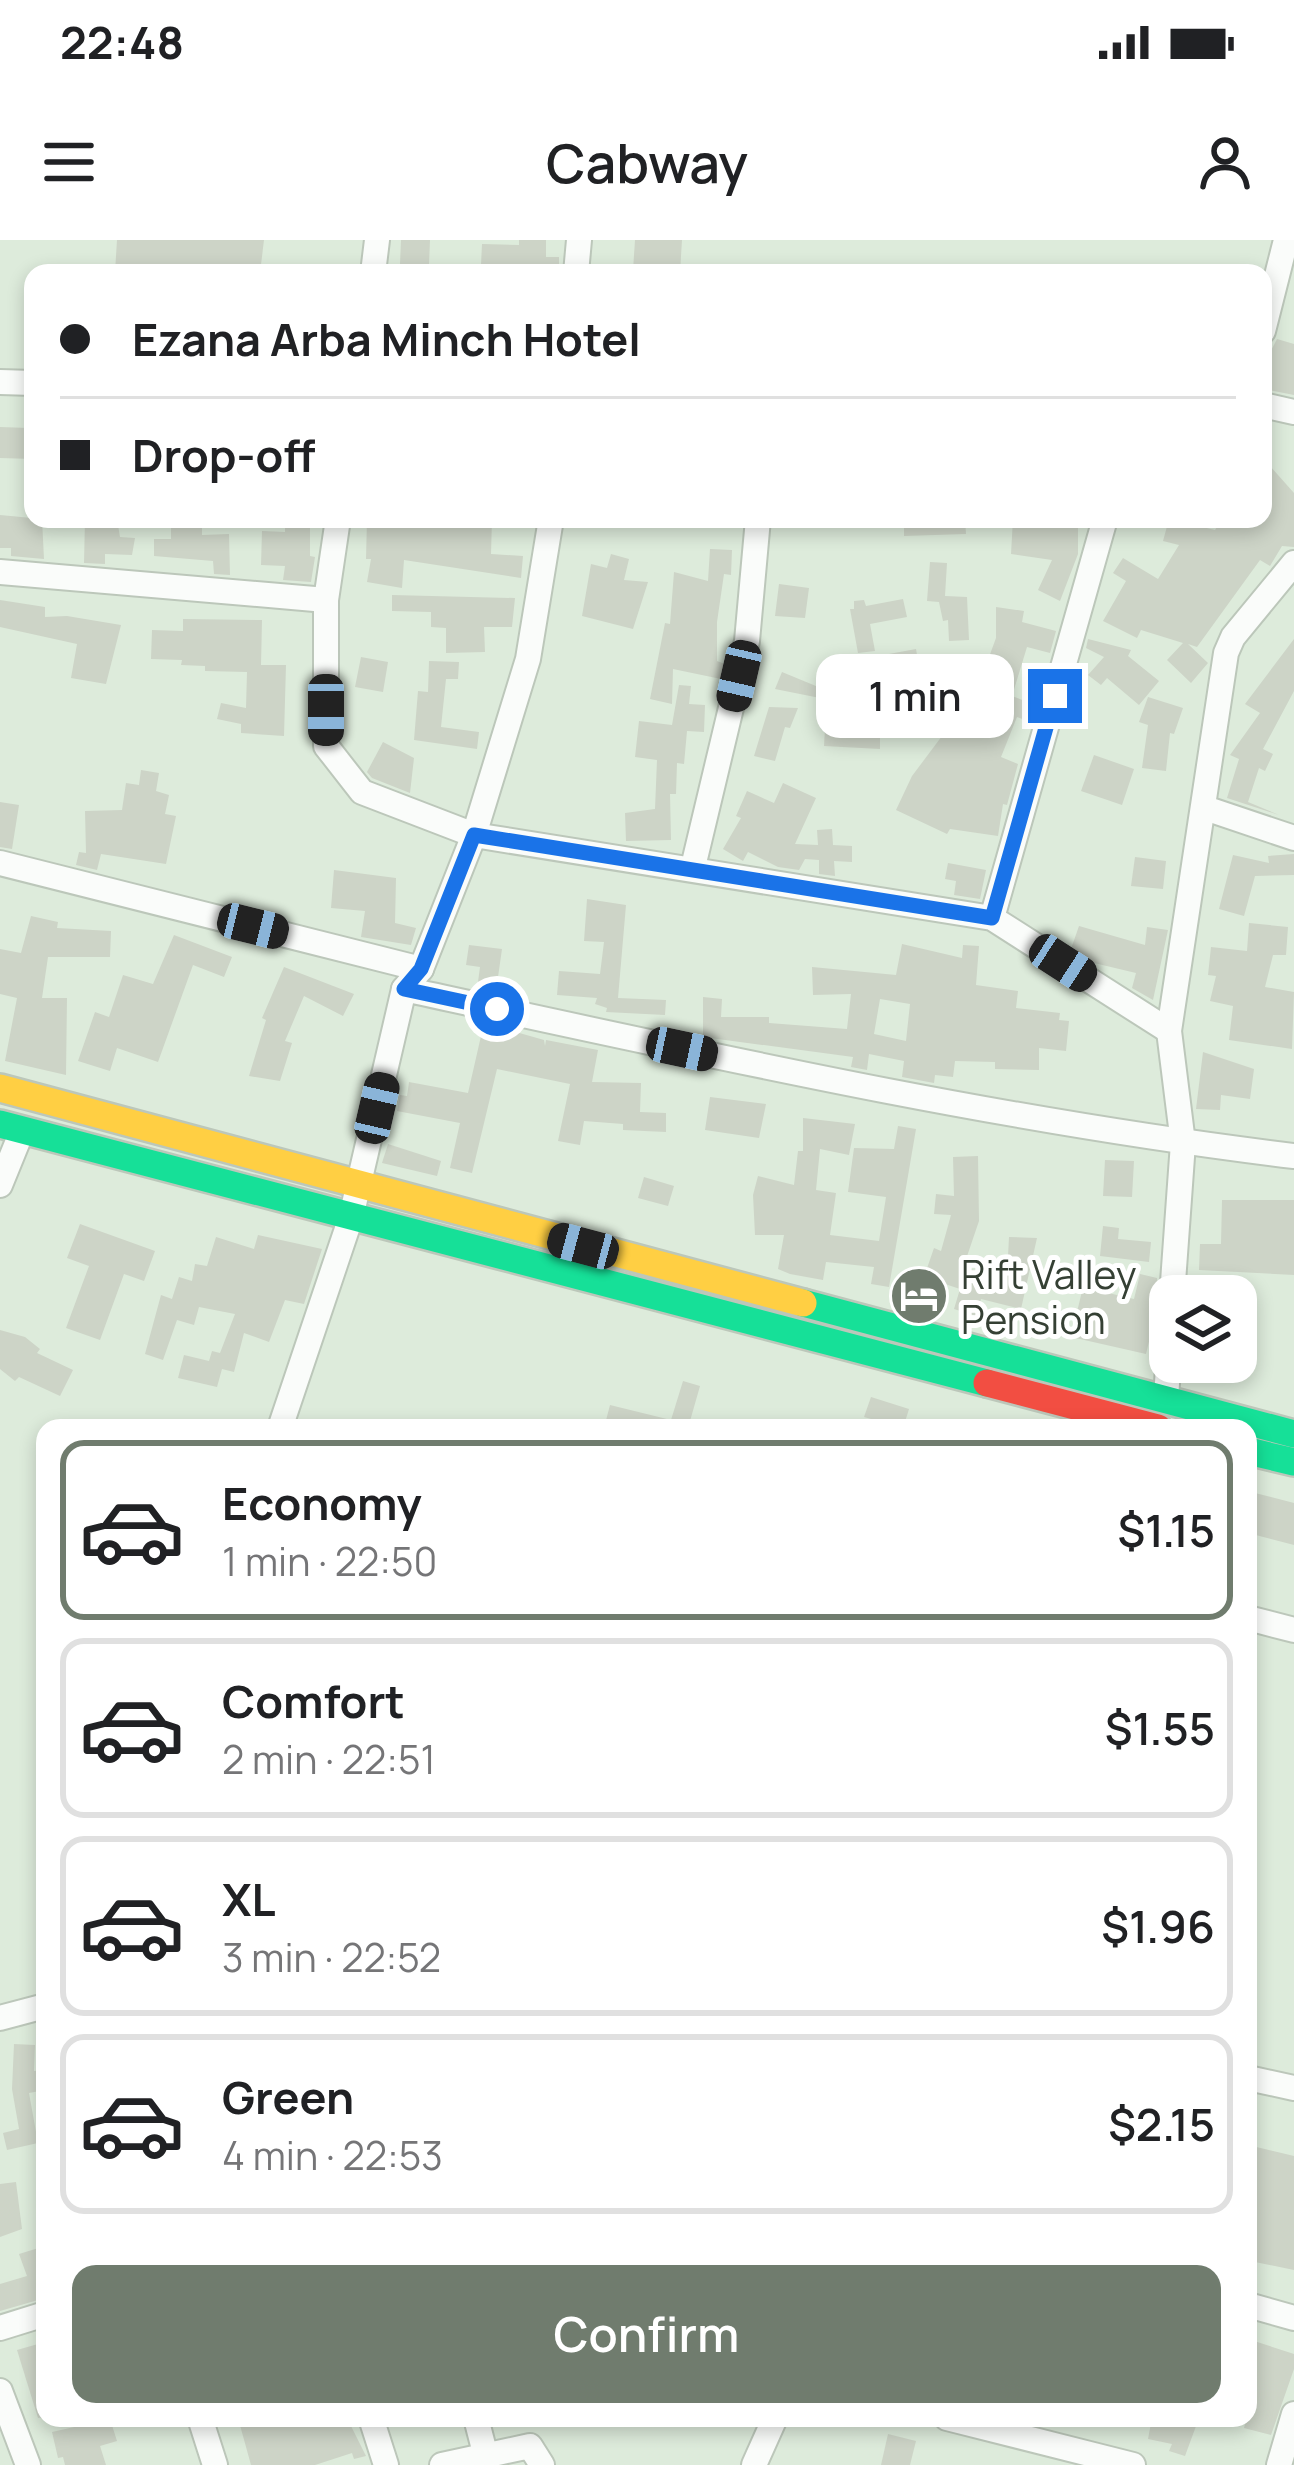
<!DOCTYPE html>
<html lang="en">
<head>
<meta charset="utf-8">
<style>
  :root { --surface:#fff; --page:#f2f2f2; --text:#202124; --muted:#757577; --line:#e0e0e0; --accent:#707c6e }
  body { margin:0; font-family:Manrope,sans-serif; background:var(--page); color:var(--text); height:100vh; display:flex; flex-direction:column; font-size:45px; white-space:nowrap }
  * { box-sizing:border-box; margin:0 }
  p { font-size:39px; color:var(--muted) }
  .icon { flex:none; width:66px; height:66px; fill:none; stroke:currentColor; stroke-width:2; stroke-linecap:round; stroke-linejoin:round }
  .map { position:relative; flex:1; overflow:hidden }
  .drawer { position:absolute; left:36px; top:1179px; width:1221px; height:1008px; display:flex; flex-direction:column; background:var(--surface); border-radius:24px; box-shadow:0 6px 18px #0003 }
  .drawer>* { flex:none }
  .banner { position:absolute; left:24px; top:24px; width:1248px; height:264px; border-radius:24px; box-shadow:0 6px 18px #0003; display:grid; align-content:center; height:264px; padding:0 36px; background:var(--surface) }
  .buttons { position:absolute; left:1149px; top:1035px; display:grid; gap:24px }
  .buttons a { display:grid; place-items:center; width:108px; height:108px; border-radius:24px; background:var(--surface); box-shadow:0 6px 18px #0003; font-size:60px }
  .end { position:absolute; width:54px; height:54px; margin:-27px; border:15px solid #1a73e8; background:#fff; box-shadow:0 0 0 6px #fff }
  .from { border-radius:50% }
  .bubble { position:absolute; height:84px; border-radius:24px; background:var(--surface); box-shadow:0 6px 18px #0003; font-size:39px; font-weight:600; line-height:84px; text-align:center }
  .car { position:absolute; width:36px; height:72px; margin:-36px -18px; border-radius:15px; box-shadow:0 0 9px 3px #0007; background:linear-gradient(#222 24%,#8ab4d8 0 40%,#222 0 76%,#8ab4d8 0 86%,#222 0) }
  .banner b { display:flex; align-items:center; gap:42px; height:114px; font-size:45px }
  .banner b+b { border-top:3px solid var(--line) }
  .banner i { width:30px; height:30px; background:var(--text) }
  ul { padding:21px 0 0; list-style:none }
  li { display:flex; align-items:center; gap:36px; height:180px; margin:0 24px 18px; padding:0 12px; border:6px solid var(--line); border-radius:24px }
  li div { flex:1 }
  li b { display:block; font-size:45px }
  li em { font-style:normal; font-weight:600 }
  li.on { border-color:var(--accent) }
  li>.icon { width:108px; height:108px; stroke-width:1.5 }
  .button { display:flex; gap:24px; margin-top:auto; padding:24px 36px }
  .button a { flex:1; height:138px; border-radius:24px; background:var(--accent); color:#fff; font-size:48px; font-weight:600; line-height:138px; text-align:center }
  .status { display:flex; justify-content:space-between; align-items:center; height:84px; padding:0 60px; background:var(--surface); direction:ltr }
  .status svg { height:33px; fill:currentColor }
  header { display:flex; justify-content:space-between; align-items:center; height:156px; padding:0 36px; background:var(--surface); font-size:54px; font-weight:600 }
  .map>svg:first-child { display:block }
  .building { fill:#cdd4c7; fill-rule:evenodd }
  .lines { fill:none; stroke-linecap:round; stroke-linejoin:round }
  .street-casing { stroke:#bcc7ba; stroke-width:28 }
  .fast-casing { stroke:#bcc7ba; stroke-width:32 }
  .slow-casing { stroke:#bcc7ba; stroke-width:32 }
  .jam-casing { stroke:#bcc7ba; stroke-width:32 }
  .street { stroke:#fafcfa; stroke-width:24 }
  .fast { stroke:#16e098; stroke-width:27 }
  .slow { stroke:#ffcf43; stroke-width:27 }
  .jam { stroke:#f24e42; stroke-width:27 }
  .route { stroke:#1a73e8; stroke-width:15 }
  .labels { text-anchor:middle; dominant-baseline:central; stroke-width:10; stroke-linejoin:round; paint-order:stroke }
  .poi-label { font-size:39px; fill:#354034; stroke:#fff; text-anchor:start }
</style>
</head>
<body>
<div class="status"><b>22:48</b><svg viewBox="0 0 49 12"><path d="M0 12V9h3v3zM5 12V6h3v6zM10 12V3h3v9zM15 12V0h3v12zM26 1h20v11H26zM47 4h2v5h-2z"/></svg></div>
<header><svg class="icon" aria-label="menu" viewBox="0 0 24 24"><path d="M4 6h16M4 12h16M4 18h16"/></svg>Cabway<svg class="icon" aria-label="person" viewBox="0 0 24 24"><circle cx="12" cy="8" r="4"/><path d="M4 21q1-7 8-7t8 7"/></svg></header>
<div class="map">
<svg width="1294" height="2225" viewBox="0 0 1294 2225">
  <rect width="100%" height="100%" fill="#ddebdb"/>
  <g class="building">
    <path d="M 117,0 L 264,0 L 260,33 L 115,32 Z"/>
    <path d="M 401,0 L 430,0 L 429,25 L 400,24 Z"/>
    <path d="M 519,0 L 546,0 L 546,17 L 559,17 L 559,33 L 517,33 L 517,26 L 481,25 L 482,4 L 519,5 Z"/>
    <path d="M 635,0 L 682,0 L 680,33 L 633,31 Z"/>
    <path d="M 1277,99 L 1294,104 L 1294,155 L 1263,149 L 1263,126 Z"/>
    <path d="M 0,187 L 29,188 L 33,219 L 0,218 Z"/>
    <path d="M 1263,218 L 1294,253 L 1294,307 L 1282,306 L 1270,326 L 1260,320 L 1197,407 L 1188,404 L 1208,423 L 1191,443 L 1167,420 L 1183,403 L 1141,390 L 1137,398 L 1103,381 L 1126,341 L 1113,333 L 1123,318 L 1158,339 L 1179,305 L 1163,301 L 1169,279 L 1215,290 L 1222,279 L 1263,279 Z"/>
    <path d="M 0,275 L 42,279 L 44,319 L 11,316 L 11,308 L 0,308 Z"/>
    <path d="M 85,279 L 117,279 L 120,297 L 135,298 L 132,315 L 105,314 L 105,324 L 84,323 Z"/>
    <path d="M 285,279 L 310,279 L 310,316 L 315,317 L 311,342 L 283,340 L 285,326 L 261,325 L 262,291 L 285,292 Z"/>
    <path d="M 367,279 L 492,279 L 491,314 L 523,316 L 521,338 L 404,320 L 402,348 L 367,342 L 371,319 L 366,319 Z"/>
    <path d="M 904,279 L 965,279 L 966,294 L 904,296 Z"/>
    <path d="M 1013,279 L 1047,279 L 1047,288 L 1078,288 L 1078,314 L 1060,361 L 1038,350 L 1052,320 L 1011,314 Z"/>
    <path d="M 171,287 L 202,288 L 202,295 L 229,294 L 230,335 L 214,334 L 213,321 L 154,316 L 154,299 L 171,299 Z"/>
    <path d="M 710,309 L 732,310 L 731,335 L 724,334 L 717,382 L 717,421 L 725,424 L 721,439 L 673,429 L 672,464 L 650,459 L 665,383 L 670,384 L 674,332 L 708,341 Z"/>
    <path d="M 611,314 L 629,319 L 624,340 L 648,342 L 633,389 L 582,376 L 591,324 L 607,328 Z"/>
    <path d="M 930,322 L 947,323 L 945,356 L 967,357 L 969,400 L 949,401 L 948,380 L 943,381 L 939,362 L 927,361 Z"/>
    <path d="M 779,344 L 809,348 L 805,378 L 775,376 Z"/>
    <path d="M 392,355 L 515,358 L 512,387 L 484,387 L 485,412 L 446,413 L 446,388 L 431,387 L 431,372 L 392,371 Z"/>
    <path d="M 903,359 L 907,377 L 870,384 L 875,411 L 858,413 L 850,369 L 854,369 L 854,361 L 864,360 L 866,366 Z"/>
    <path d="M 0,360 L 45,367 L 45,377 L 67,376 L 121,385 L 106,444 L 71,438 L 77,404 L 0,387 Z"/>
    <path d="M 996,367 L 1024,371 L 1022,382 L 1056,391 L 1050,413 L 1027,407 L 1012,456 L 1035,465 L 1030,482 L 1017,477 L 1001,517 L 1018,524 L 1007,565 L 1003,564 L 998,596 L 950,589 L 947,594 L 896,570 L 912,536 L 945,492 L 937,487 L 955,457 L 971,466 L 996,398 Z"/>
    <path d="M 183,379 L 262,380 L 261,425 L 286,425 L 284,496 L 241,493 L 241,484 L 217,479 L 221,463 L 246,468 L 247,432 L 205,431 L 205,426 L 181,425 L 182,420 L 151,419 L 152,390 L 183,391 Z"/>
    <path d="M 1088,399 L 1131,410 L 1128,416 L 1159,441 L 1139,465 L 1107,438 L 1101,445 L 1088,435 L 1104,417 L 1086,408 Z"/>
    <path d="M 1294,399 L 1294,451 L 1263,509 L 1273,514 L 1265,531 L 1259,528 L 1248,562 L 1279,575 L 1227,558 L 1239,519 L 1230,515 L 1260,473 L 1245,464 Z"/>
    <path d="M 916,409 L 921,438 L 883,444 L 878,416 Z"/>
    <path d="M 361,417 L 388,422 L 383,452 L 355,447 Z"/>
    <path d="M 429,421 L 459,422 L 458,439 L 446,439 L 441,487 L 479,492 L 477,509 L 414,500 L 418,451 L 428,452 Z"/>
    <path d="M 782,432 L 828,451 L 825,459 L 775,449 Z"/>
    <path d="M 679,445 L 691,446 L 689,464 L 705,465 L 704,492 L 687,491 L 684,524 L 677,523 L 676,554 L 670,554 L 671,600 L 626,601 L 625,573 L 655,569 L 657,520 L 635,517 L 639,481 L 672,485 Z"/>
    <path d="M 1148,457 L 1183,468 L 1174,494 L 1170,493 L 1166,531 L 1142,528 L 1148,485 L 1139,482 Z"/>
    <path d="M 769,467 L 798,468 L 790,488 L 785,487 L 775,521 L 754,516 Z"/>
    <path d="M 825,488 L 880,491 L 880,509 L 824,506 Z"/>
    <path d="M 383,502 L 414,518 L 410,553 L 372,538 L 367,532 Z"/>
    <path d="M 1094,515 L 1134,529 L 1122,565 L 1081,551 Z"/>
    <path d="M 141,530 L 159,533 L 156,551 L 169,555 L 165,574 L 176,576 L 166,624 L 101,614 L 97,630 L 76,625 L 79,612 L 86,613 L 85,571 L 122,570 L 126,543 L 139,545 Z"/>
    <path d="M 783,543 L 816,558 L 795,604 L 818,605 L 817,590 L 832,589 L 833,605 L 852,606 L 852,622 L 834,621 L 835,636 L 819,634 L 819,620 L 805,619 L 799,630 L 778,627 L 748,612 L 743,621 L 723,609 L 741,578 L 736,576 L 747,551 L 774,563 Z"/>
    <path d="M 0,562 L 19,565 L 12,609 L 0,607 Z"/>
    <path d="M 1294,614 L 1294,635 L 1255,636 L 1244,676 L 1219,669 L 1233,615 L 1269,623 L 1268,616 Z"/>
    <path d="M 1135,617 L 1166,621 L 1163,649 L 1131,646 Z"/>
    <path d="M 948,623 L 986,630 L 980,659 L 954,655 L 956,641 L 945,639 Z"/>
    <path d="M 334,630 L 396,638 L 395,683 L 416,688 L 411,705 L 361,697 L 365,671 L 331,668 Z"/>
    <path d="M 587,659 L 626,665 L 618,758 L 666,760 L 665,775 L 606,772 L 607,768 L 595,764 L 597,758 L 557,755 L 559,731 L 600,734 L 604,702 L 584,701 Z"/>
    <path d="M 31,676 L 58,682 L 57,688 L 111,691 L 110,717 L 48,717 L 42,758 L 67,758 L 66,835 L 5,821 L 17,758 L 0,754 L 0,709 L 21,713 Z"/>
    <path d="M 1249,683 L 1288,687 L 1286,715 L 1273,715 L 1265,747 L 1294,752 L 1292,809 L 1229,800 L 1233,766 L 1210,761 L 1216,736 L 1208,735 L 1211,707 L 1247,711 Z"/>
    <path d="M 1079,686 L 1145,705 L 1147,687 L 1168,690 L 1153,760 L 1132,748 L 1136,733 L 1094,723 L 1071,709 Z"/>
    <path d="M 174,695 L 232,717 L 224,737 L 193,725 L 158,822 L 117,808 L 110,831 L 78,821 L 95,772 L 109,777 L 123,735 L 153,744 Z"/>
    <path d="M 902,704 L 962,718 L 963,705 L 979,706 L 976,745 L 1018,751 L 1016,768 L 1060,773 L 1059,780 L 1069,781 L 1066,811 L 1039,808 L 1039,830 L 995,829 L 995,822 L 955,821 L 953,837 L 935,835 L 934,843 L 902,837 L 904,821 L 869,814 L 867,830 L 851,827 L 853,817 L 703,797 L 703,757 L 722,759 L 721,777 L 769,777 L 769,783 L 847,789 L 851,754 L 813,755 L 812,727 L 896,735 ZM 880,759 L 910,764 L 906,801 L 874,794 Z"/>
    <path d="M 469,705 L 502,709 L 497,744 L 478,742 L 480,727 L 466,725 Z"/>
    <path d="M 284,727 L 354,754 L 343,776 L 304,756 L 285,801 L 292,803 L 280,841 L 249,836 L 266,780 L 262,778 Z"/>
    <path d="M 484,783 L 544,800 L 545,806 L 546,800 L 598,810 L 592,842 L 641,843 L 640,872 L 666,873 L 666,892 L 623,890 L 623,884 L 584,881 L 580,905 L 558,901 L 570,844 L 497,829 L 472,933 L 450,928 L 460,883 L 397,871 L 400,855 L 407,856 L 409,842 L 468,853 Z"/>
    <path d="M 1203,812 L 1254,829 L 1250,859 L 1221,855 L 1220,870 L 1196,869 Z"/>
    <path d="M 710,857 L 766,864 L 759,898 L 705,890 Z"/>
    <path d="M 803,878 L 855,884 L 849,915 L 820,909 L 816,950 L 836,953 L 830,995 L 879,1001 L 886,957 L 848,952 L 854,908 L 894,909 L 898,886 L 916,889 L 889,1047 L 871,1044 L 874,1027 L 826,1022 L 823,1040 L 790,1034 L 778,1029 L 784,995 L 755,995 L 753,955 L 758,936 L 794,945 L 798,911 L 803,911 Z"/>
    <path d="M 388,904 L 441,921 L 437,936 L 382,923 Z"/>
    <path d="M 978,916 L 979,981 L 963,1028 L 1007,1036 L 1009,997 L 1037,998 L 1021,1069 L 981,1059 L 976,1076 L 954,1069 L 960,1049 L 924,1037 L 934,1008 L 941,1011 L 951,975 L 934,974 L 936,954 L 954,956 L 953,917 Z"/>
    <path d="M 1105,920 L 1134,921 L 1132,957 L 1103,956 Z"/>
    <path d="M 644,937 L 674,946 L 668,966 L 638,958 Z"/>
    <path d="M 1222,960 L 1294,960 L 1294,1035 L 1199,1030 L 1200,1004 L 1221,1004 Z"/>
    <path d="M 80,984 L 155,1011 L 144,1041 L 124,1034 L 100,1100 L 66,1088 L 89,1026 L 67,1018 Z"/>
    <path d="M 1103,986 L 1119,988 L 1118,999 L 1151,1002 L 1149,1022 L 1100,1016 Z"/>
    <path d="M 258,995 L 322,1009 L 304,1064 L 285,1060 L 269,1102 L 244,1093 L 234,1132 L 222,1129 L 217,1147 L 178,1138 L 184,1115 L 209,1121 L 212,1111 L 220,1113 L 235,1074 L 199,1067 L 194,1085 L 177,1080 L 163,1120 L 145,1114 L 161,1055 L 172,1059 L 179,1037 L 192,1041 L 195,1024 L 207,1026 L 216,997 L 254,1009 Z"/>
    <path d="M 1140,1034 L 1157,1038 L 1158,1064 L 1146,1114 L 1071,1097 L 1083,1047 L 1134,1059 Z"/>
    <path d="M 0,1090 L 25,1097 L 40,1109 L 37,1113 L 73,1130 L 60,1156 L 19,1137 L 15,1141 L 0,1129 Z"/>
    <path d="M 683,1141 L 700,1146 L 688,1188 L 604,1188 L 610,1165 L 671,1180 Z"/>
    <path d="M 871,1157 L 909,1169 L 903,1188 L 864,1177 Z"/>
    <path d="M 1251,1252 L 1294,1263 L 1294,1305 L 1248,1293 Z"/>
    <path d="M 14,1804 L 35,1805 L 34,1831 L 45,1830 L 45,1850 L 29,1853 L 38,1903 L 7,1910 L 3,1893 L 19,1889 L 12,1849 Z"/>
    <path d="M 1248,1905 L 1294,1916 L 1294,2030 L 1250,2021 L 1256,1989 L 1248,1987 Z"/>
    <path d="M 16,1942 L 22,1989 L 0,1997 L 0,1944 Z"/>
    <path d="M 45,2006 L 45,2058 L 0,2071 L 0,2044 L 27,2036 L 19,2014 Z"/>
    <path d="M 1248,2099 L 1294,2114 L 1294,2129 L 1271,2195 L 1244,2188 L 1256,2143 L 1248,2139 Z"/>
    <path d="M 45,2102 L 45,2177 L 38,2178 L 17,2110 Z"/>
    <path d="M 238,2178 L 347,2178 L 366,2216 L 354,2219 L 352,2213 L 315,2225 L 251,2225 Z"/>
    <path d="M 1152,2178 L 1199,2178 L 1185,2216 L 1169,2211 L 1172,2204 L 1148,2199 Z"/>
    <path d="M 110,2179 L 117,2201 L 100,2206 L 106,2225 L 65,2225 L 63,2217 L 58,2218 L 52,2192 Z"/>
    <path d="M 888,2194 L 916,2201 L 910,2225 L 881,2225 Z"/>
  </g>
  <g class="lines">
    <defs>
      <g id="street">
        <path d="M 373,33 L 377,0"/>
        <path d="M 576,33 L 579,0"/>
        <path d="M 1263,91 L 1286,0"/>
        <path d="M 0,142 L 33,143"/>
        <path d="M 1263,165 L 1294,172"/>
        <path d="M 338,279 L 326,360 L 326,506 L 362,552 L 474,595 L 992,678 L 1169,791"/>
        <path d="M 0,332 L 326,360"/>
        <path d="M 1205,568 L 1294,598"/>
        <path d="M 0,623 L 421,729"/>
        <path d="M 693,627 L 747,401 L 758,279"/>
        <path d="M 992,678 L 1105,279"/>
        <path d="M 404,749 C 699,813 994,880 1294,916"/>
        <path d="M 0,945 L 22,891"/>
        <path d="M 1172,1056 L 1183,903 L 1169,791 L 1226,413 L 1233,397 L 1294,323"/>
        <path d="M 1166,1160 L 1170,1093"/>
        <path d="M 280,1188 L 351,977 L 404,749 L 421,729 L 474,595 L 528,419 L 551,279"/>
        <path d="M 1248,1378 L 1294,1390"/>
        <path d="M 0,1778 L 45,1766"/>
        <path d="M 1248,1838 L 1294,1848"/>
        <path d="M 1248,2065 L 1294,2078"/>
        <path d="M 0,2088 L 45,2074"/>
        <path d="M 0,2151 L 28,2225"/>
        <path d="M 200,2178 L 215,2225"/>
        <path d="M 371,2178 L 386,2225"/>
        <path d="M 476,2178 L 485,2213"/>
        <path d="M 947,2178 L 1133,2225"/>
        <path d="M 442,2225 L 530,2206 L 542,2225"/>
        <path d="M 754,2225 L 775,2178"/>
        <path d="M 1279,2225 L 1294,2174"/>
      </g>
      <g id="fast">
        <path d="M 0,884 L 987,1143"/>
        <path d="M 803,1063 L 1294,1194"/>
        <path d="M 1248,1211 L 1294,1222"/>
      </g>
      <path id="slow" d="M 0,848 L 803,1063"/>
      <path id="jam" d="M 987,1143 L 1158,1188"/>
    </defs>
    <use href="#street" class="street-casing"/>
    <use href="#fast" class="fast-casing"/>
    <use href="#slow" class="slow-casing"/>
    <use href="#jam" class="jam-casing"/>
    <use href="#street" class="street"/>
    <use href="#fast" class="fast"/>
    <use href="#slow" class="slow"/>
    <use href="#jam" class="jam"/>
  </g>
  <g class="lines">
    <path class="route" d="M 497,769 L 404,749 L 421,729 L 474,595 L 992,678 L 1055,456"/>
  </g>
  <defs>
    <symbol id="hotel-disc" viewBox="-11 -11 22 22"><circle r="9.5" fill="#707c6e" stroke="#fff"/><path d="M-6-4.5h1.5V1H6V5H4.5V3h-9V5H-6ZM-4 0a1.8 1.8 0 1 1 3.6 0ZM.5 0V-2.5h3Q6-2.5 6 0Z" fill="#fff"/></symbol>
  </defs>
  <g fill-rule="evenodd">
    <use href="#hotel-disc" x="886" y="1023" width="66" height="66"/>
  </g>
  <g class="labels">
    <g class="poi-label">
      <text x="961" y="1034">Rift Valley<tspan x="961" dy="45">Pension</tspan></text>
    </g>
  </g>
</svg>
<div class="buttons">
<a><svg class="icon" aria-label="layers" viewBox="0 0 24 24"><path d="M12 4l9 5-9 5-9-5zM3 14l9 5 9-5"/></svg></a>
</div>
<i class="end from" style="left:497px;top:769px"></i>
<i class="end" style="left:1055px;top:456px"></i>
<div class="bubble" style="left:816px;top:414px;width:198px">1 min</div>
<i class="car" style="left:739px;top:436px;rotate:193deg"></i>
<i class="car" style="left:326px;top:470px;rotate:180deg"></i>
<i class="car" style="left:253px;top:686px;rotate:104deg"></i>
<i class="car" style="left:1063px;top:723px;rotate:123deg"></i>
<i class="car" style="left:682px;top:809px;rotate:102deg"></i>
<i class="car" style="left:377px;top:868px;rotate:13deg"></i>
<i class="car" style="left:583px;top:1006px;rotate:285deg"></i>
<div class="banner">
<b><i class="from"></i>Ezana Arba Minch Hotel</b>
<b><i></i>Drop-off</b>
</div>
<section class="drawer">
<ul>
<li class="on"><svg class="icon" aria-label="car" viewBox="0 0 24 24"><path d="M5 17H2v-5l4-1 3-4h7l3 4 3 1v5h-3M9 17h6M6 11h13"/><circle cx="7" cy="17" r="2"/><circle cx="17" cy="17" r="2"/></svg><div><b>Economy</b><p>1 min · 22:50</p></div><em>$1.15</em></li>
<li><svg class="icon" aria-label="car" viewBox="0 0 24 24"><path d="M5 17H2v-5l4-1 3-4h7l3 4 3 1v5h-3M9 17h6M6 11h13"/><circle cx="7" cy="17" r="2"/><circle cx="17" cy="17" r="2"/></svg><div><b>Comfort</b><p>2 min · 22:51</p></div><em>$1.55</em></li>
<li><svg class="icon" aria-label="car" viewBox="0 0 24 24"><path d="M5 17H2v-5l4-1 3-4h7l3 4 3 1v5h-3M9 17h6M6 11h13"/><circle cx="7" cy="17" r="2"/><circle cx="17" cy="17" r="2"/></svg><div><b>XL</b><p>3 min · 22:52</p></div><em>$1.96</em></li>
<li><svg class="icon" aria-label="car" viewBox="0 0 24 24"><path d="M5 17H2v-5l4-1 3-4h7l3 4 3 1v5h-3M9 17h6M6 11h13"/><circle cx="7" cy="17" r="2"/><circle cx="17" cy="17" r="2"/></svg><div><b>Green</b><p>4 min · 22:53</p></div><em>$2.15</em></li>
</ul>
<div class="button"><a>Confirm</a></div>
</section>
</div>
</body>
</html>
